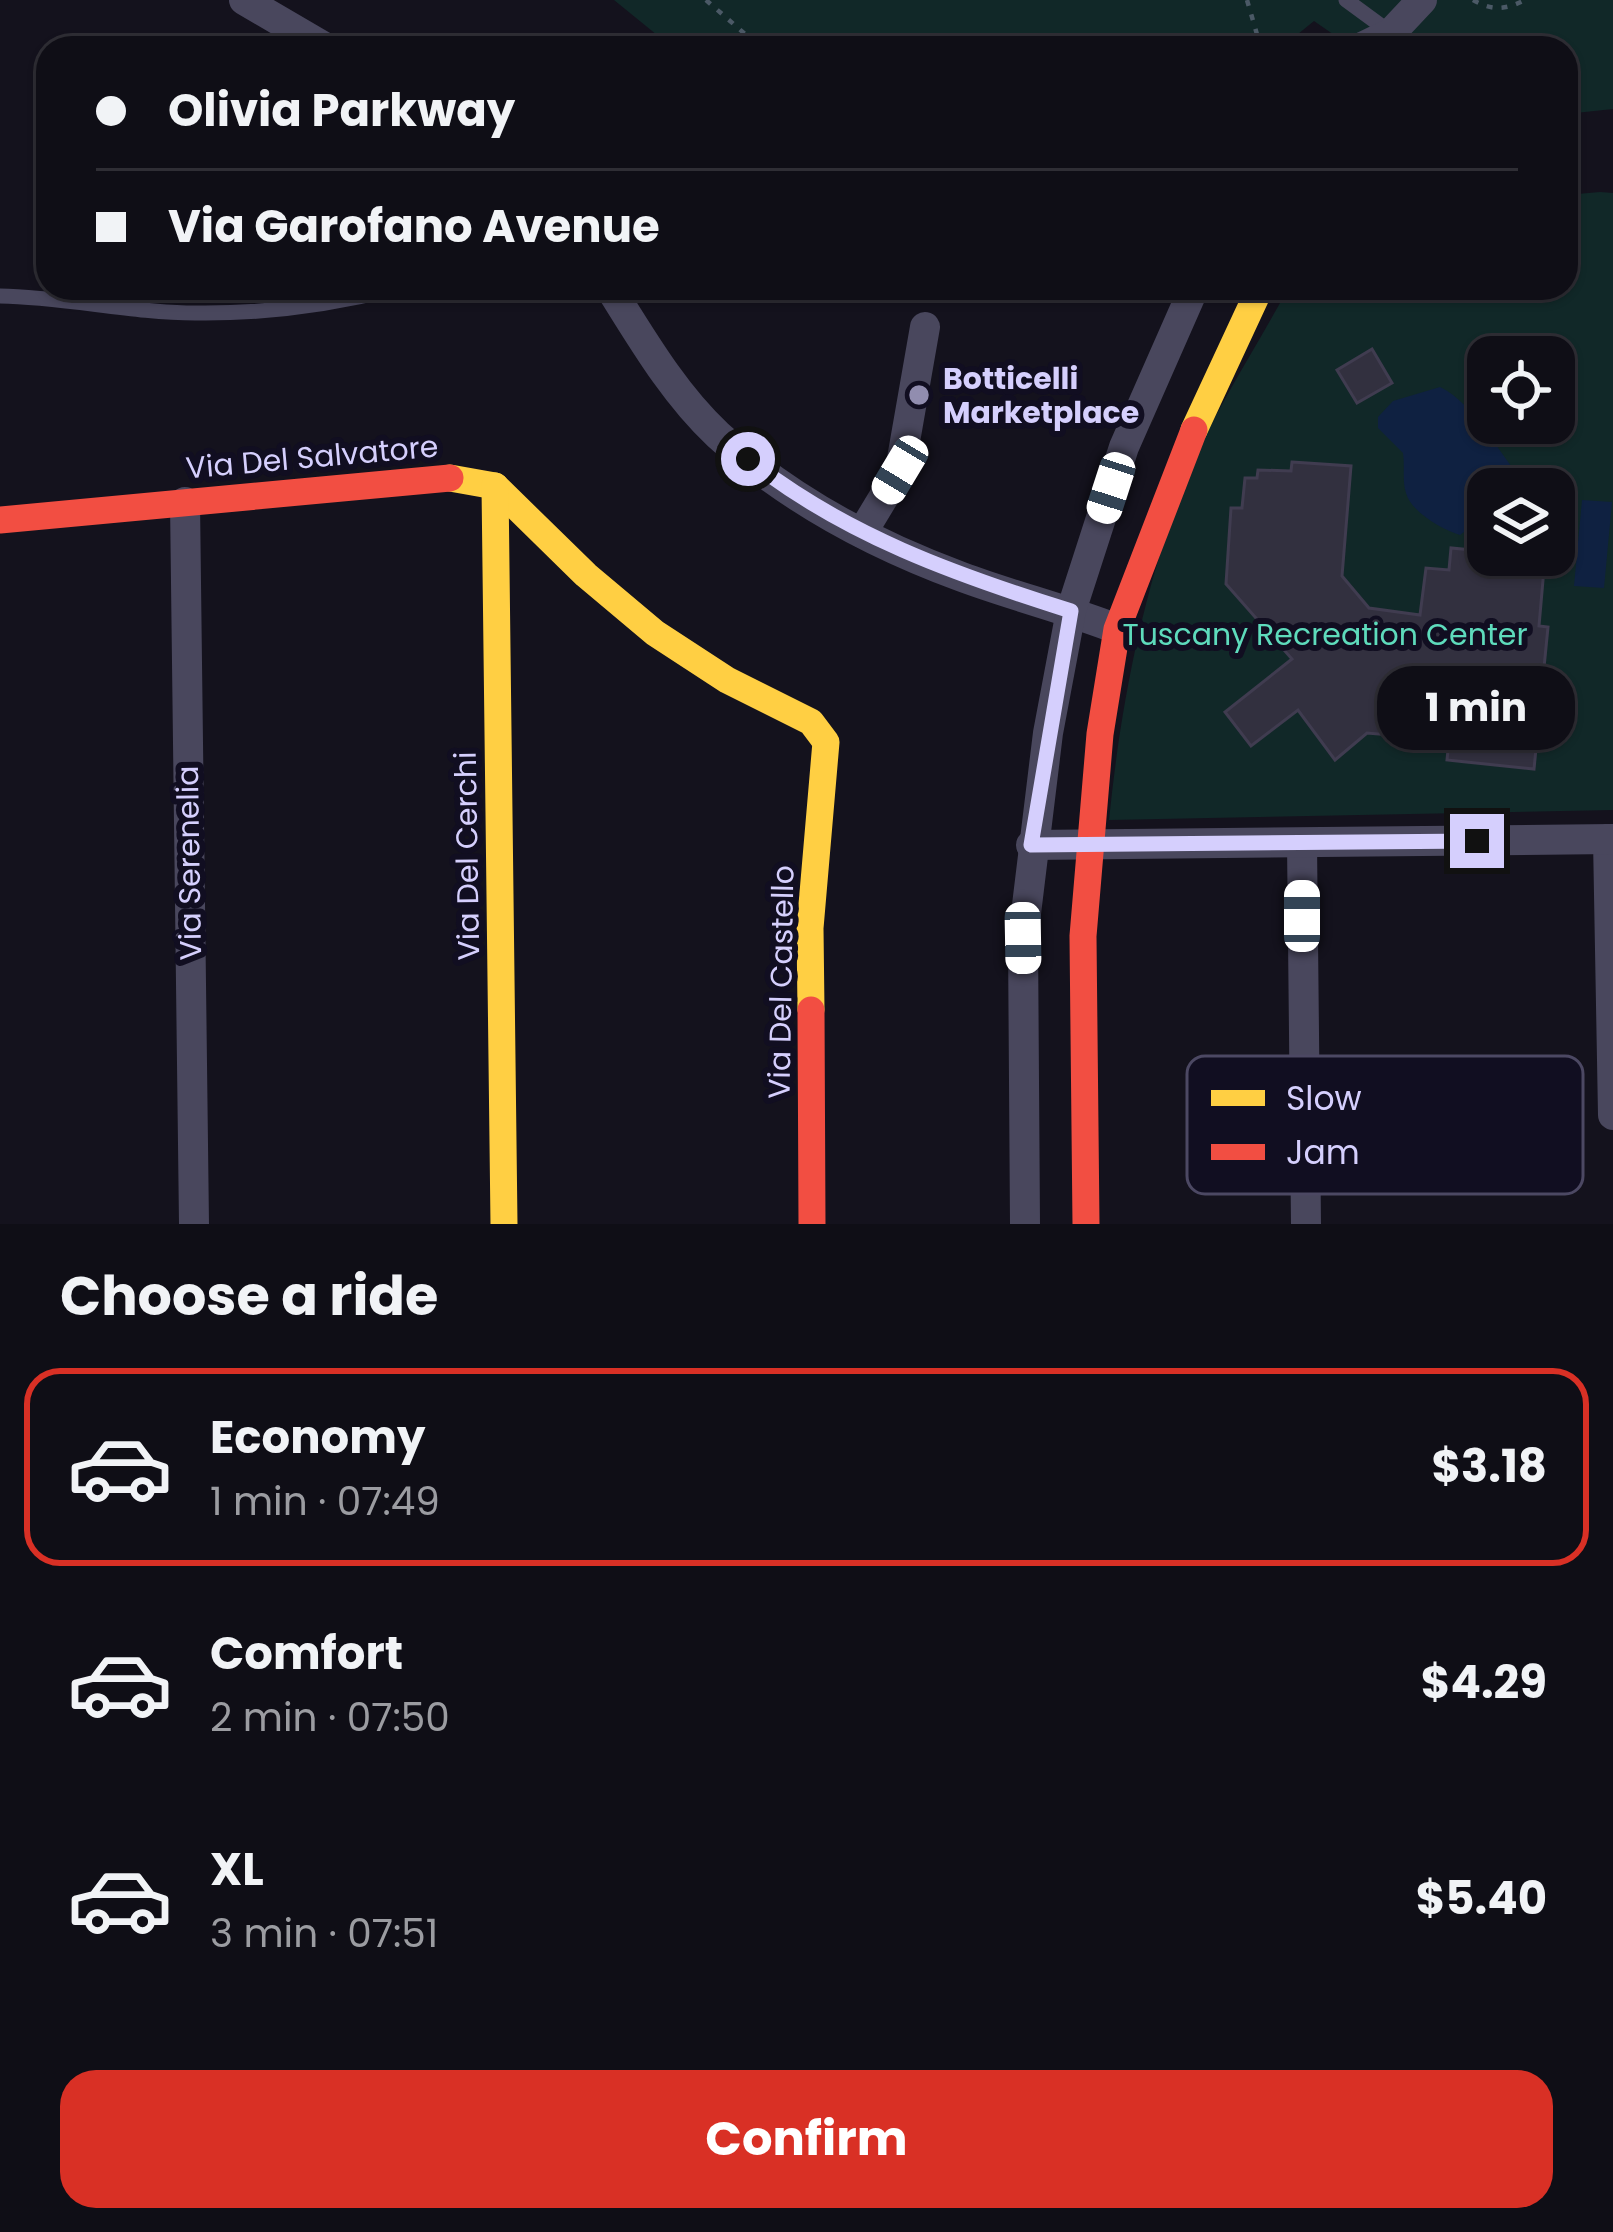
<!DOCTYPE html>
<html lang="en">
<head>
<meta charset="utf-8">
<style>
  :root { --surface:#0f0e16; --page:#1d1c23; --text:#f1f3f6; --muted:#9b9ca1; --line:#2f2e35; --accent:#d93025 }
  body { margin:0; font-family:Poppins,sans-serif; background:var(--page); color:var(--text); height:100vh; display:flex; flex-direction:column; font-size:45px; white-space:nowrap }
  * { box-sizing:border-box; margin:0 }
  p { font-size:39px; color:var(--muted) }
  .icon { flex:none; width:66px; height:66px; fill:none; stroke:currentColor; stroke-width:2; stroke-linecap:round; stroke-linejoin:round }
  .map { position:relative; height:1224px; overflow:hidden }
  .panel { display:flex; flex-direction:column; background:var(--surface); flex:1 }
  .panel>* { flex:none }
  .banner { position:absolute; left:36px; top:36px; width:1542px; height:264px; border-radius:36px; box-shadow:0 3px 9px #0004,0 0 0 3px var(--line); display:grid; align-content:center; height:264px; padding:0 60px; background:var(--surface) }
  .fabs { position:absolute; left:1467px; top:336px; display:grid; gap:24px }
  .fabs a { display:grid; place-items:center; width:108px; height:108px; border-radius:24px; background:var(--surface); box-shadow:0 3px 9px #0004,0 0 0 3px var(--line); font-size:60px }
  .end { position:absolute; width:54px; height:54px; margin:-27px; border:15px solid #d5cffd; background:#111; box-shadow:0 0 0 6px #111 }
  .from { border-radius:50% }
  .bubble { position:absolute; height:84px; border-radius:36px; background:var(--surface); box-shadow:0 3px 9px #0004,0 0 0 3px var(--line); font-size:39px; font-weight:700; line-height:84px; text-align:center }
  .car { position:absolute; width:36px; height:72px; margin:-36px -18px; border-radius:15px; box-shadow:0 0 9px 3px #0007; background:linear-gradient(#fff 24%,#345 0 40%,#fff 0 76%,#345 0 86%,#fff 0) }
  .banner b { display:flex; align-items:center; gap:42px; height:114px; font-size:45px }
  .banner b+b { border-top:3px solid var(--line) }
  .banner i { width:30px; height:30px; background:var(--text) }
  ul { padding:0; list-style:none }
  li { display:flex; align-items:center; gap:36px; height:198px; margin:0 24px 18px; padding:0 36px; border:6px solid transparent; border-radius:36px }
  li div { flex:1 }
  li b { display:block; font-size:45px }
  li em { font-style:normal; font-weight:700 }
  li.active { border-color:var(--accent) }
  li>.icon { width:108px; height:108px; stroke-width:1.5 }
  h2 { padding:0 60px; font-size:54px; line-height:144px }
  .cta { display:flex; gap:24px; margin-top:auto; padding:24px 60px }
  .cta a { flex:1; height:138px; border-radius:36px; background:var(--accent); color:#fff; font-size:48px; font-weight:700; line-height:138px; text-align:center }
  .map>svg:first-child { display:block }
  .green { fill:#112828; fill-rule:evenodd }
  .water { fill:#0f2141 }
  .building { fill:#32303f; stroke:#403c50; stroke-width:3 }
  .lines { fill:none; stroke-linecap:round; stroke-linejoin:round }
  .path { stroke:#4b5966; stroke-width:4.5; stroke-dasharray:6 9; stroke-linecap:butt }
  .lane { stroke:#49475d; stroke-width:15 }
  .street { stroke:#49475d; stroke-width:30 }
  .slow { stroke:#ffcf43; stroke-width:27 }
  .jam { stroke:#f24e42; stroke-width:27 }
  .route { stroke:#d5cffd; stroke-width:15 }
  .poi-dot { fill:#918daf; stroke:#110e21; stroke-width:4.5 }
  .labels { text-anchor:middle; dominant-baseline:central; stroke-width:12; stroke-linejoin:round; paint-order:stroke }
  .poi-label { font-size:30px; font-weight:bold; fill:#d5cffd; stroke:#110e21; text-anchor:start }
  .street-label { font-size:30px; fill:#d5cffd; stroke:#110e21 }
  .park-label { font-size:30px; fill:#5edbbc; stroke:#110e21 }
  .key { fill:#110e21; stroke:#4c4863; stroke-width:3 }
  .key-label { font-size:33px; fill:#d5cffd }
</style>
</head>
<body>
<div class="map">
<svg width="1613" height="1224" viewBox="0 0 1613 1224">
  <rect width="100%" height="100%" fill="#14121d"/>
  <g class="green">
    <path d="M 614,0 L 1613,0 L 1613,109 L 1566,114 L 1566,48 L 1353,48 L 1314,21 L 1298,34 L 1291,48 L 673,48 Z"/>
    <path d="M 1600,192 L 1613,193 L 1613,810 L 1109,820 C 1121,702 1144,583 1189,473 C 1214,410 1256,349 1288,288 L 1566,288 L 1566,195 ZM 1488,357 L 1554,357 L 1554,423 L 1488,423 ZM 1488,489 L 1554,489 L 1554,555 L 1488,555 Z"/>
  </g>
  <g class="water">
    <path d="M 1440,387 C 1477,405 1501,459 1530,489 L 1488,489 L 1488,514 L 1460,535 C 1443,530 1411,512 1406,493 C 1402,481 1405,466 1403,453 L 1378,428 L 1378,417 L 1393,401 Z"/>
    <path d="M 1582,500 L 1612,502 L 1604,588 L 1574,586 Z"/>
  </g>
  <g class="building">
    <path d="M 1372,349 L 1392,383 L 1357,403 L 1337,370 Z"/>
    <path d="M 1292,462 L 1351,466 L 1342,576 L 1369,608 L 1420,615 L 1426,568 L 1449,570 L 1451,548 L 1545,557 L 1539,626 L 1548,627 L 1534,769 L 1447,760 L 1449,740 L 1367,733 L 1335,760 L 1298,710 L 1251,746 L 1225,712 L 1292,659 L 1226,584 L 1231,508 L 1242,508 L 1245,478 L 1257,478 L 1258,470 L 1291,471 Z"/>
  </g>
  <g class="lines">
    <g class="path">
      <path d="M 706,0 L 761,48"/>
      <path d="M 1247,0 L 1261,48"/>
      <path d="M 1473,0 C 1493,11 1505,10 1525,0"/>
    </g>
    <g class="lane">
      <path d="M 1346,0 L 1391,33"/>
      <path d="M 0,296 C 65,297 132,313 195,313 C 264,314 331,305 397,288"/>
    </g>
    <g class="street">
      <path d="M 244,0 L 326,48"/>
      <path d="M 1360,48 L 1391,33 L 1422,0"/>
      <path d="M 610,288 C 642,339 674,394 718,435 C 787,498 875,545 962,577 C 1013,596 1066,609 1117,629"/>
      <path d="M 185,502 L 194,1224"/>
      <path d="M 862,533 L 900,470 L 925,327"/>
      <path d="M 1608,839 L 1613,1115"/>
      <path d="M 1302,843 L 1306,1224"/>
      <path d="M 1031,845 L 1613,839"/>
      <path d="M 1025,1224 L 1023,938 L 1048,733 L 1071,611 L 1124,447 L 1194,288"/>
    </g>
    <g class="slow">
      <path d="M 1194,430 L 1260,288"/>
      <path d="M 450,478 L 495,486 L 586,575 L 655,633 L 727,680 L 811,722 L 826,742 L 810,928 L 811,1010"/>
      <path d="M 495,486 L 504,1224"/>
    </g>
    <g class="jam">
      <path d="M 0,520 L 450,478"/>
      <path d="M 811,1010 L 812,1224"/>
      <path d="M 1086,1224 L 1083,936 L 1100,734 L 1117,629 L 1194,430"/>
    </g>
  </g>
  <g class="lines">
    <path class="route" d="M 748,459 C 844,535 956,575 1071,611 L 1031,845 L 1477,841"/>
  </g>
  <circle class="poi-dot" cx="919" cy="395" r="12"/>
  <g class="labels">
    <g class="poi-label">
      <text x="943" y="378">Botticelli<tspan x="943" dy="34">Marketplace</tspan></text>
    </g>
    <g class="street-label">
      <text transform="translate(312 457) rotate(-5)">Via Del Salvatore</text>
      <text transform="translate(467 856) rotate(-91)">Via Del Cerchi</text>
      <text transform="translate(189 863) rotate(-91)">Via Serenelia</text>
      <text transform="translate(781 982) rotate(-89)">Via Del Castello</text>
    </g>
    <g class="park-label">
      <text x="1325" y="634">Tuscany Recreation Center</text>
    </g>
  </g>
  <rect x="1187" y="1056" width="396" height="138" rx="18" class="key"/>
  <rect x="1211" y="1090" width="54" height="16" fill="#ffcf43"/>
  <rect x="1211" y="1144" width="54" height="16" fill="#f24e42"/>
  <g class="key-label">
    <text x="1286" y="1110">Slow</text>
    <text x="1286" y="1164">Jam</text>
  </g>
</svg>
<div class="fabs">
<a><svg class="icon" aria-label="locate" viewBox="0 0 24 24"><circle cx="12" cy="12" r="6"/><path d="M12 2v4M12 18v4M2 12h4M18 12h4"/></svg></a>
<a><svg class="icon" aria-label="layers" viewBox="0 0 24 24"><path d="M12 4l9 5-9 5-9-5zM3 14l9 5 9-5"/></svg></a>
</div>
<i class="end from" style="left:748px;top:459px"></i>
<i class="end" style="left:1477px;top:841px"></i>
<div class="bubble" style="left:1377px;top:666px;width:198px">1 min</div>
<i class="car" style="left:900px;top:470px;rotate:211deg"></i>
<i class="car" style="left:1111px;top:488px;rotate:198deg"></i>
<i class="car" style="left:1302px;top:916px;rotate:0deg"></i>
<i class="car" style="left:1023px;top:938px;rotate:179deg"></i>
<div class="banner">
<b><i class="from"></i>Olivia Parkway</b>
<b><i></i>Via Garofano Avenue</b>
</div>
</div>
<section class="panel">
<h2>Choose a ride</h2>
<ul>
<li class="active"><svg class="icon" aria-label="car" viewBox="0 0 24 24"><path d="M5 17H2v-5l4-1 3-4h7l3 4 3 1v5h-3M9 17h6M6 11h13"/><circle cx="7" cy="17" r="2"/><circle cx="17" cy="17" r="2"/></svg><div><b>Economy</b><p>1 min · 07:49</p></div><em>$3.18</em></li>
<li><svg class="icon" aria-label="car" viewBox="0 0 24 24"><path d="M5 17H2v-5l4-1 3-4h7l3 4 3 1v5h-3M9 17h6M6 11h13"/><circle cx="7" cy="17" r="2"/><circle cx="17" cy="17" r="2"/></svg><div><b>Comfort</b><p>2 min · 07:50</p></div><em>$4.29</em></li>
<li><svg class="icon" aria-label="car" viewBox="0 0 24 24"><path d="M5 17H2v-5l4-1 3-4h7l3 4 3 1v5h-3M9 17h6M6 11h13"/><circle cx="7" cy="17" r="2"/><circle cx="17" cy="17" r="2"/></svg><div><b>XL</b><p>3 min · 07:51</p></div><em>$5.40</em></li>
</ul>
<div class="cta"><a>Confirm</a></div>
</section>
</body>
</html>
